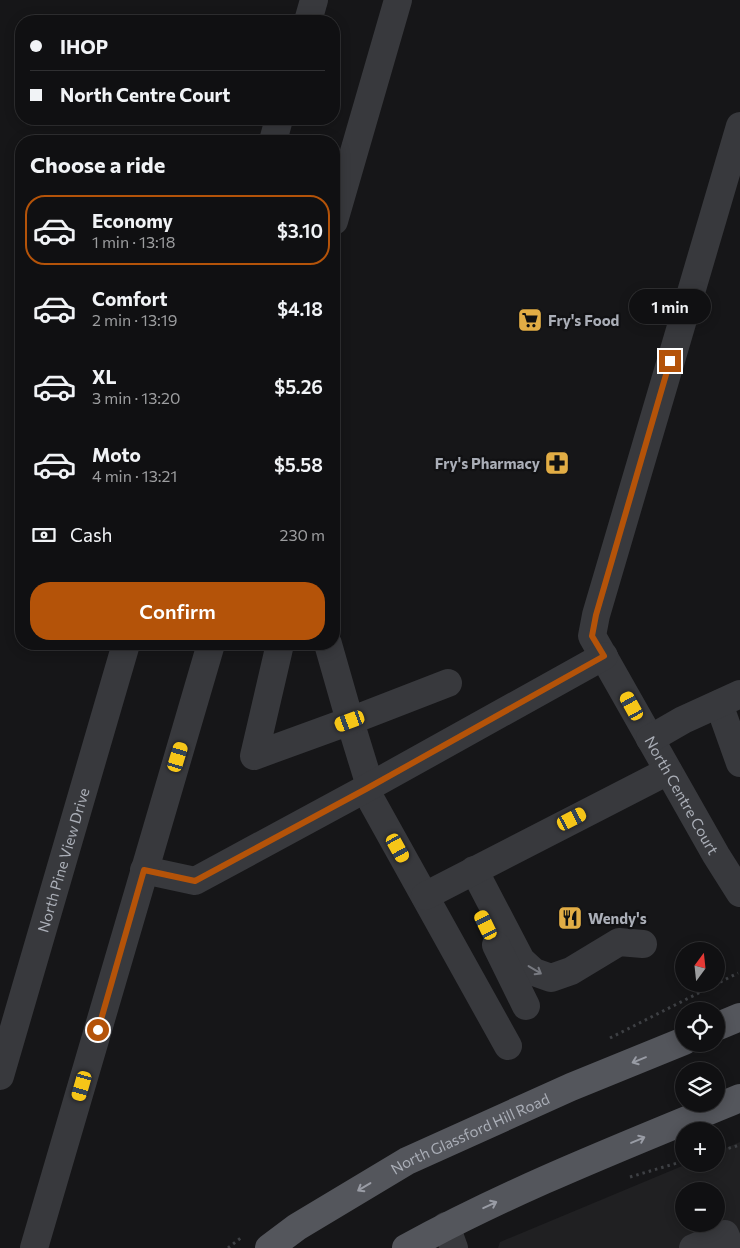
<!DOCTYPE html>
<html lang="en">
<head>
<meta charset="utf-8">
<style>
  :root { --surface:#101012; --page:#1e1e20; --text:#f1f3f6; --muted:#9c9d9f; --line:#303032; --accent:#b45309 }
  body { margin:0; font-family:Commissioner,sans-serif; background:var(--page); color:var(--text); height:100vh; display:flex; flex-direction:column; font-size:19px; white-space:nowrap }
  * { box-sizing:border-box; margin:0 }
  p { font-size:16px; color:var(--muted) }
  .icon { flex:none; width:28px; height:28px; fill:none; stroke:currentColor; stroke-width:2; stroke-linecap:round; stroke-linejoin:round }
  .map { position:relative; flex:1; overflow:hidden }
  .panel { position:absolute; left:15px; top:135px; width:325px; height:515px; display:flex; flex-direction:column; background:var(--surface); border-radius:20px; box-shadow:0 2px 12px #0003,0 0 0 1px var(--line) }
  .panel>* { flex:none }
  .top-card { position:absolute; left:15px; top:15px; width:325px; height:110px; border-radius:20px; box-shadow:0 2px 12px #0003,0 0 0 1px var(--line); display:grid; align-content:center; height:110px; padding:0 15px; background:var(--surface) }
  .needle { width:32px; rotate:15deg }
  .fabs { position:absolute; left:675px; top:942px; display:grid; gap:10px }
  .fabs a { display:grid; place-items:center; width:50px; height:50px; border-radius:50%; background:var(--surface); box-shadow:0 2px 12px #0003,0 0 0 1px var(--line); font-size:25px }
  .end { position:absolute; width:22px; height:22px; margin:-11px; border:6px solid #b45309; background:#fff; box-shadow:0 0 0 2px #fff }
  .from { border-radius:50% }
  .bubble { position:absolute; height:35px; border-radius:18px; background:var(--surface); box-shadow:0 2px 12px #0003,0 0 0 1px var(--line); font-size:16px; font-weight:600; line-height:35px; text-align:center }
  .car { position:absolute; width:15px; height:30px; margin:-15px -8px; border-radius:6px; box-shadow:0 0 4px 1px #0007; background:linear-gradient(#f5c518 24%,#345 0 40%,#f5c518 0 76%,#345 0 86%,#f5c518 0) }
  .top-card b { display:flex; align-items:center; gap:18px; height:48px; font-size:19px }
  .top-card b+b { border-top:1px solid var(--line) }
  .top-card i { width:12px; height:12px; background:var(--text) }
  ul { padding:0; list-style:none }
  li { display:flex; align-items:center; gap:15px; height:70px; margin:0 10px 8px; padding:0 5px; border:2px solid transparent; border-radius:20px }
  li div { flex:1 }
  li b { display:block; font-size:19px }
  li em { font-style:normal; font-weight:600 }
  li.selected { border-color:var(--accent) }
  li>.icon { width:45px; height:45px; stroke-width:1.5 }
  h2 { padding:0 15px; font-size:22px; line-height:60px }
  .pay { display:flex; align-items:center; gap:12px; height:55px; padding:0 15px; font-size:19px }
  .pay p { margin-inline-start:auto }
  .primary-button { display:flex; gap:10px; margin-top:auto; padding:10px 15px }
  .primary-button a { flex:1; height:58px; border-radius:20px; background:var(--accent); color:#fff; font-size:20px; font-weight:600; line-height:58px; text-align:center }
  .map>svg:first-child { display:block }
  .built { fill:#202022; fill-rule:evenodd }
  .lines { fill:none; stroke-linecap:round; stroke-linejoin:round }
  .path { stroke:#3e4044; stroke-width:3; stroke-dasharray:2.5 4; stroke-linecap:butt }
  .minor { stroke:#38393d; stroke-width:28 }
  .major { stroke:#54565c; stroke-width:28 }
  .oneway { stroke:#777980 }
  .oneway2 { stroke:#999ca5 }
  .route { stroke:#b45309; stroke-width:6 }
  .labels { text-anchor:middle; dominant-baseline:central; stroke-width:4.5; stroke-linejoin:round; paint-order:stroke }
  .poi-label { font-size:15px; font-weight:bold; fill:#aaaeb7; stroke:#111113; text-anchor:start }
  .street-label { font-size:15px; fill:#aaaeb7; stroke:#111113 }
</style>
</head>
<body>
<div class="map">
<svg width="740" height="1248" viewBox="0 0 740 1248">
  <rect width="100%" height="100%" fill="#161618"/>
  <path class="built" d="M 740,1142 L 740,1248 L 498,1248 L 500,1242 L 687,1164 L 716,1164 L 716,1152 ZM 684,1191 L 716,1191 L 716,1224 L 684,1224 Z"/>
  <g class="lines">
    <g class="path">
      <path d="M 610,1038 L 738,973"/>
      <path d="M 716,1152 L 740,1145"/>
      <path d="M 630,1177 L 684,1161"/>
      <path d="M 228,1248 L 242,1237"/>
    </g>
    <g class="minor">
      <path d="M 308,21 L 314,0"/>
      <path id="s1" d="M 740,126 L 596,615 L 592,636 L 716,855 L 740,893"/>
      <path d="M 273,141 L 279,119"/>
      <path d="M 334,221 L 398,0"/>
      <path d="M 280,644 L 254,756 L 350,721 L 370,786"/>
      <path d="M 328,644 L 350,721 L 448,683"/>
      <path d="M 719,704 L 740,763"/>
      <path d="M 650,739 L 683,720 L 740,694"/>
      <path d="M 365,789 L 508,1046"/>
      <path d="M 144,870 L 195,881 L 365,789 L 604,656"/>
      <path d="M 474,870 L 521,960 L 534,972 L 551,978 L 571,971 L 619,942 L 643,944"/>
      <path d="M 425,896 L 668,771"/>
      <path d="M 496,945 L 526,1006"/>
      <path id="s2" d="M 0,1076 L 126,644"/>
      <path d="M 446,1226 L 454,1248"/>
      <path d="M 34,1248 L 211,644"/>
      <path d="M 693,1248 L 725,1234 L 731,1248"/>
    </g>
    <g class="major">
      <path d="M 716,1027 L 740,1017"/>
      <path id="s3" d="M 269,1248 L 297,1227 L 407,1161 L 571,1087 L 684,1041"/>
      <path d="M 406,1248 C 513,1189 627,1145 740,1098"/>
    </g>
  </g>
  <defs><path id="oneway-shaft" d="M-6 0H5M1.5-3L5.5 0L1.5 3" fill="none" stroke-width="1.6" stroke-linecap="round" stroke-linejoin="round" transform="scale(1.25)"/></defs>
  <use class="oneway" href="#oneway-shaft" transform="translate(535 970) rotate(31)"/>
  <g class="oneway2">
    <use href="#oneway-shaft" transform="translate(639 1060) rotate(158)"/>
    <use href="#oneway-shaft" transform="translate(638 1140) rotate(-23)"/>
    <use href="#oneway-shaft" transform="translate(364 1187) rotate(149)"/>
    <use href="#oneway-shaft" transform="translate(490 1205) rotate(-25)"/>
  </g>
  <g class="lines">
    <path class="route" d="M 98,1030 L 144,870 L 195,881 L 366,789 L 604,656 L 592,636 L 596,615 L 670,361"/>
  </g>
  <defs>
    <symbol id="supermarket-square" viewBox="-11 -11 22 22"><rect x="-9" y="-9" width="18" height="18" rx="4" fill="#e2ad45" stroke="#111113"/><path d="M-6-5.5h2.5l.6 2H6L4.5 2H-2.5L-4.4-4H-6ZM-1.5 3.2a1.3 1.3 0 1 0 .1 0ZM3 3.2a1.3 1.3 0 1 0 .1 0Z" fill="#111"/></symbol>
    <symbol id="pharmacy-square" viewBox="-11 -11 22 22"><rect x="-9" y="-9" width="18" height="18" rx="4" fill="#e2ad45" stroke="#111113"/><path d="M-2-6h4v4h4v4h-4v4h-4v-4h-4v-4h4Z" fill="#111"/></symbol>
    <symbol id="restaurant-square" viewBox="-11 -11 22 22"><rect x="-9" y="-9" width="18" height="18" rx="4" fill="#e2ad45" stroke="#111113"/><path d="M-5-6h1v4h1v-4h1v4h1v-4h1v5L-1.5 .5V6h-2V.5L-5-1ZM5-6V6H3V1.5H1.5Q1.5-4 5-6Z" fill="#111"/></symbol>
  </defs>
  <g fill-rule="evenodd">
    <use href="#supermarket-square" x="516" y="306" width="28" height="28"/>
    <use href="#pharmacy-square" x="543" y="449" width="28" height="28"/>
    <use href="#restaurant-square" x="556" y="904" width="28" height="28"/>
  </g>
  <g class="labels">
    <g class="poi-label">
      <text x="548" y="320">Fry's Food</text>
      <text x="540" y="463" text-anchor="end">Fry's Pharmacy</text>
      <text x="588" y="918">Wendy's</text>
    </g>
    <g class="street-label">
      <text stroke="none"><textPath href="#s1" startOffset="714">North Centre Court</textPath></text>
      <text stroke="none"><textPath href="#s2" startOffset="225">North Pine View Drive</textPath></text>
      <text stroke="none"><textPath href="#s3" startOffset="232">North Glassford Hill Road</textPath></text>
    </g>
  </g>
</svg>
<div class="fabs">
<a><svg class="needle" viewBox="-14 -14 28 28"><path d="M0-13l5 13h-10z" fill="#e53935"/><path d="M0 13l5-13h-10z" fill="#9c9d9f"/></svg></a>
<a><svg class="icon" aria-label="locate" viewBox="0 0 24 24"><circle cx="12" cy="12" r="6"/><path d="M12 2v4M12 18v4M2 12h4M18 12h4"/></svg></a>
<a><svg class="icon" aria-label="layers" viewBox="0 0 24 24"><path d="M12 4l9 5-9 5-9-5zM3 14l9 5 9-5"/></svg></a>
<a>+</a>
<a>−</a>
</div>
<i class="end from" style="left:98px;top:1030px"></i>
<i class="end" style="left:670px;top:361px"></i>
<div class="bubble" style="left:629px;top:289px;width:82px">1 min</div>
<i class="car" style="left:632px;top:706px;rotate:331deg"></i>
<i class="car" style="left:350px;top:721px;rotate:250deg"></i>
<i class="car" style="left:178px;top:757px;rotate:17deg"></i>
<i class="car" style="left:572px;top:819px;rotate:63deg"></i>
<i class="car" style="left:398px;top:848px;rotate:151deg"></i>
<i class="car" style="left:486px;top:925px;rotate:334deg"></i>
<i class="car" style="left:82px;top:1086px;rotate:196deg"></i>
<div class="top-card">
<b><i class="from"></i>IHOP</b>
<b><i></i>North Centre Court</b>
</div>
<section class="panel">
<h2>Choose a ride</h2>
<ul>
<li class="selected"><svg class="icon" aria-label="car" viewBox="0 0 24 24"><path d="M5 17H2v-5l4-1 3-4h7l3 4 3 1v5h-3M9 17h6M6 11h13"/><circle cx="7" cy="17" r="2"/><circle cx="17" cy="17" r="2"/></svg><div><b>Economy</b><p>1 min · 13:18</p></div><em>$3.10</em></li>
<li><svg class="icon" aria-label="car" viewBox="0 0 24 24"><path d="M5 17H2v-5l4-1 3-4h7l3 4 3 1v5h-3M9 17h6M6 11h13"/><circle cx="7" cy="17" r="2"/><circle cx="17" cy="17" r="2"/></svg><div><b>Comfort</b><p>2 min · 13:19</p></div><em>$4.18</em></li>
<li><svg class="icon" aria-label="car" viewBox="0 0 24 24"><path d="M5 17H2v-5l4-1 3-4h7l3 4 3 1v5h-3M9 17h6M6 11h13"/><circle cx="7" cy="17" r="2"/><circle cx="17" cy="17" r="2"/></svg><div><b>XL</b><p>3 min · 13:20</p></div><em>$5.26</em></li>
<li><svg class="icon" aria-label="car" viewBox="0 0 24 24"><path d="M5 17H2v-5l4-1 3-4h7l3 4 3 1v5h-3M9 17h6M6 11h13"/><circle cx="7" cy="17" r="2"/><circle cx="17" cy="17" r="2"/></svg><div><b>Moto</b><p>4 min · 13:21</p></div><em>$5.58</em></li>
</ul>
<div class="pay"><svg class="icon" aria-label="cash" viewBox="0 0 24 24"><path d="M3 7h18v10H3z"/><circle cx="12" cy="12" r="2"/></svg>Cash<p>230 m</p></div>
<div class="primary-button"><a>Confirm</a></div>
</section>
</div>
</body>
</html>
